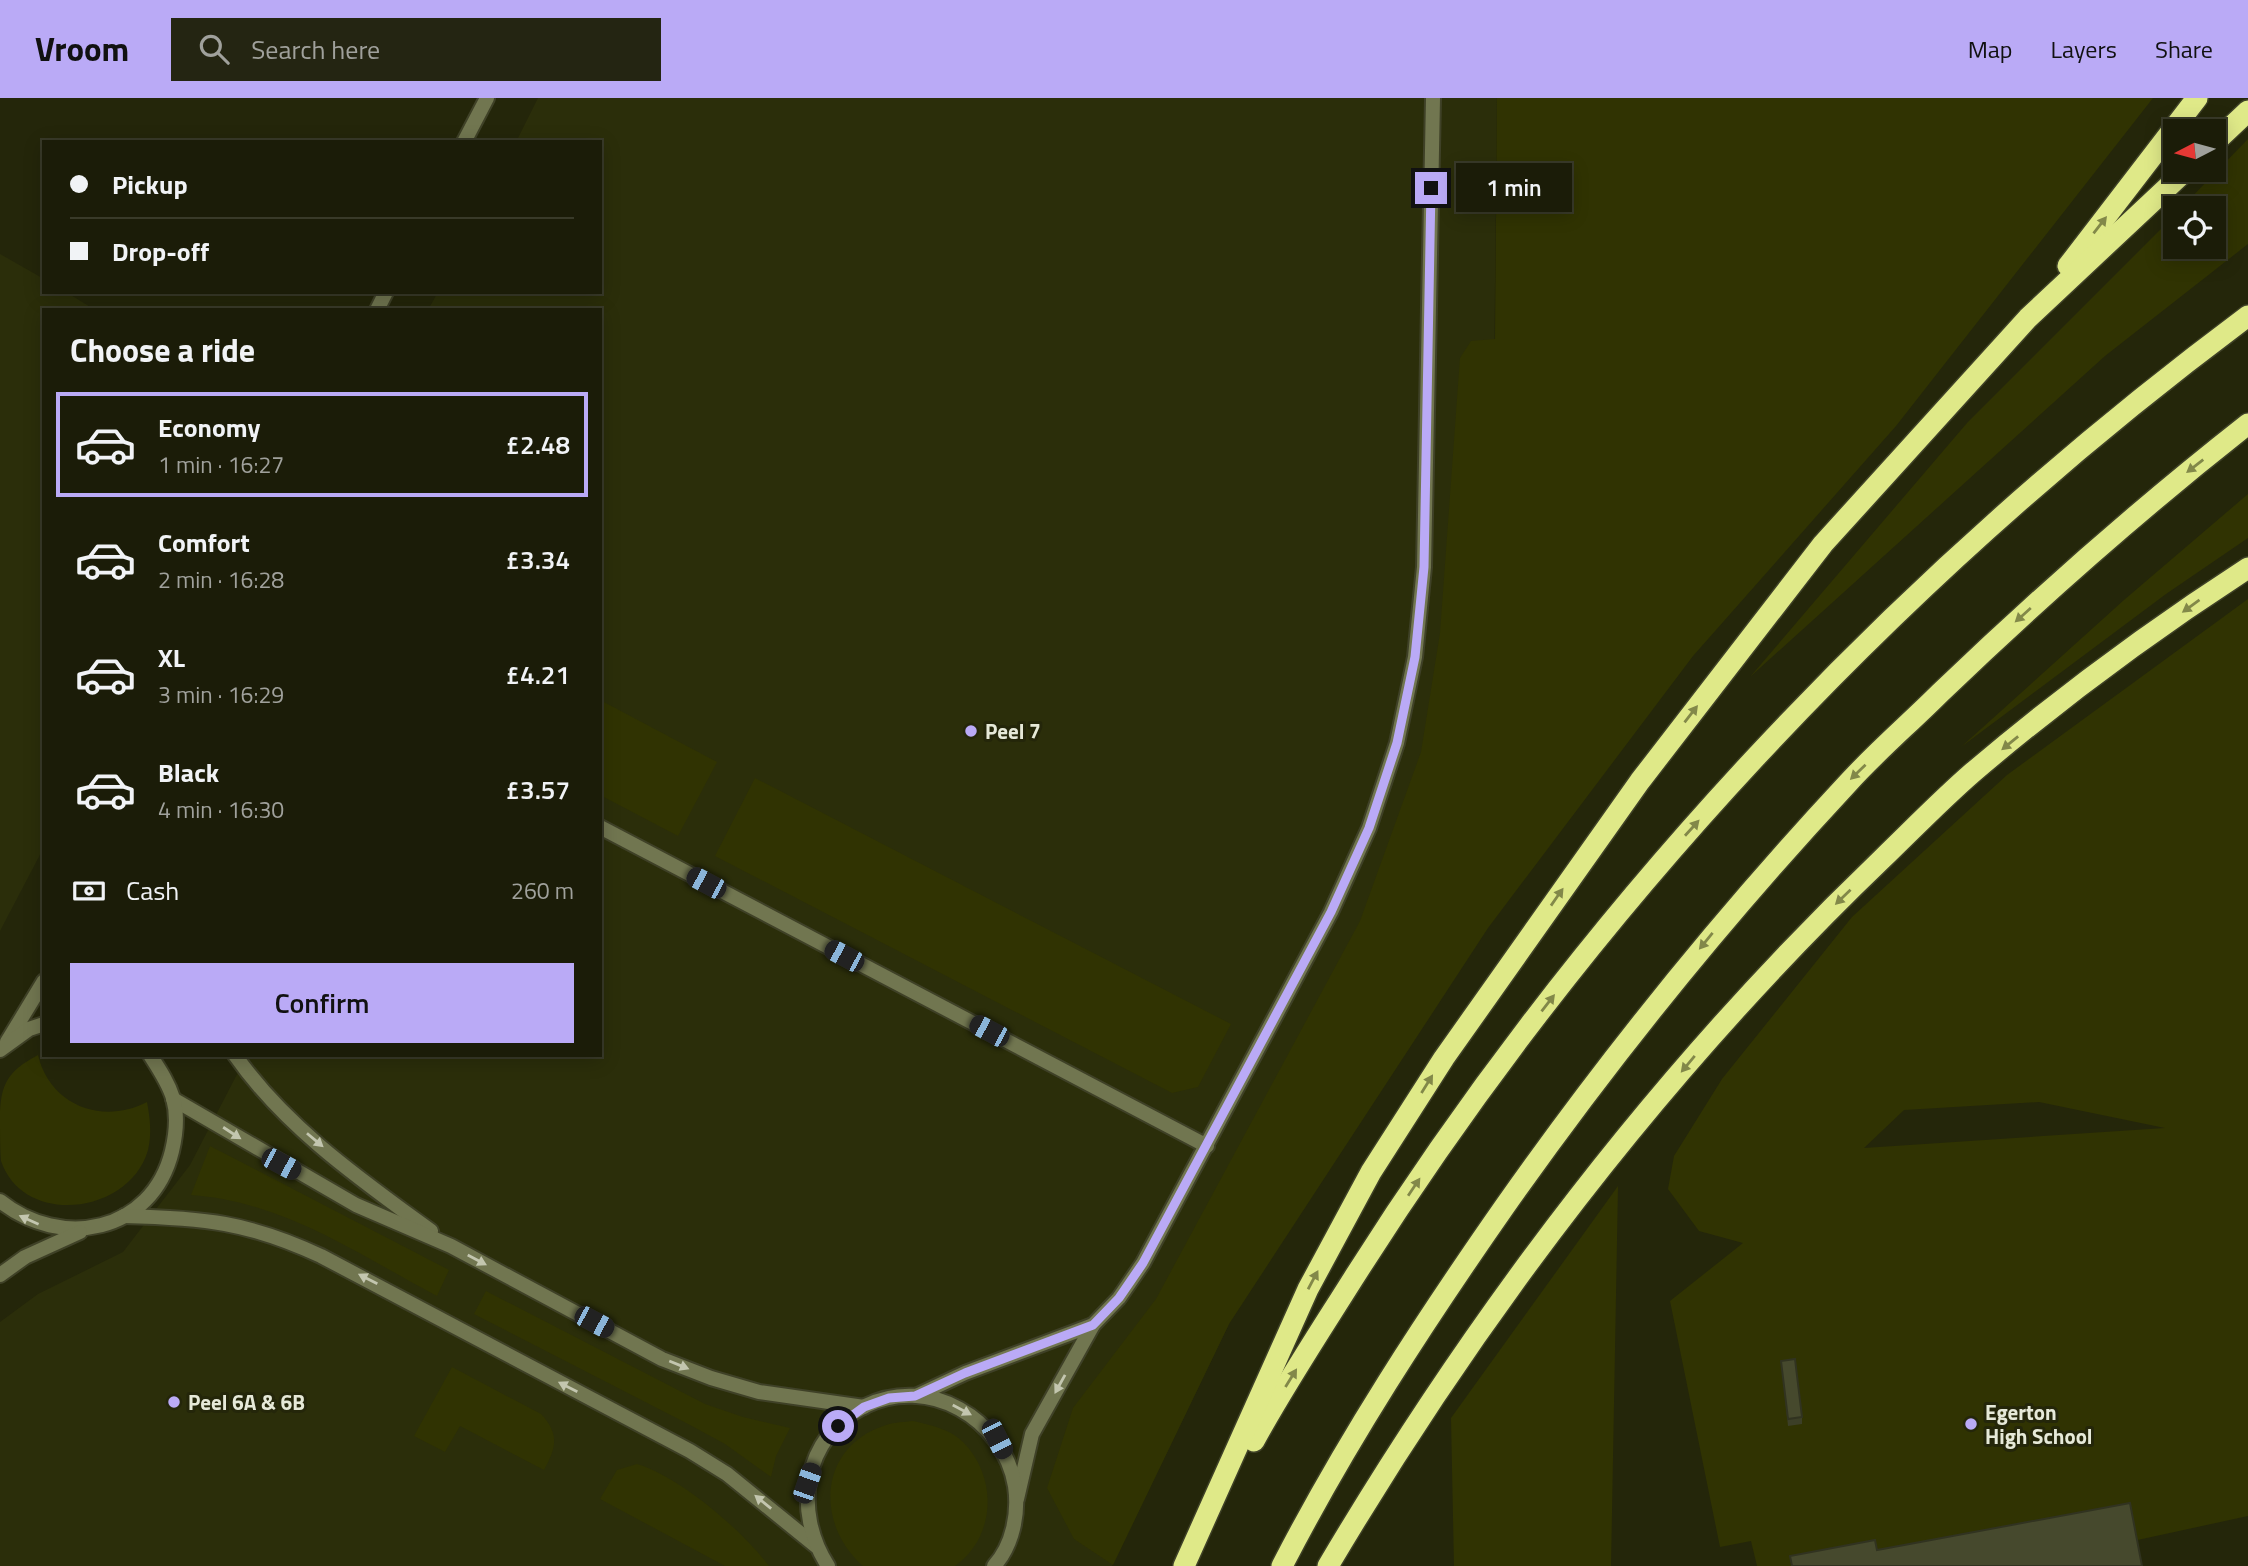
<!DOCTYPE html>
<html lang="en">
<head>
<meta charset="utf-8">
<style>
  :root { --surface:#1b1c08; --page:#242512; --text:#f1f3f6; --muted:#a0a19c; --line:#393a29; --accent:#baaaf6 }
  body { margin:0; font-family:"Titillium Web",sans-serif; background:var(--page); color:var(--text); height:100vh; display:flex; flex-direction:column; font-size:26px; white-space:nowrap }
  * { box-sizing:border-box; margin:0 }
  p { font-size:23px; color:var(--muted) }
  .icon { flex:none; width:38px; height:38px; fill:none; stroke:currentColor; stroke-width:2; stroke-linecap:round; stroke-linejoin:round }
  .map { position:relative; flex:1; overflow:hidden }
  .panel { position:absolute; left:42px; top:210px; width:560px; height:749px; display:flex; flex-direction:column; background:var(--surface); border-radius:0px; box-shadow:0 4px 18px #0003,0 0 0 2px var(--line) }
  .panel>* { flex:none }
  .guide { position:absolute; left:42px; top:42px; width:560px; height:154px; border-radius:0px; box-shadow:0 4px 18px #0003,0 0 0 2px var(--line); display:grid; align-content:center; height:154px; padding:0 28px; background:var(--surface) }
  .needle { width:46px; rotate:264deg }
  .buttons { position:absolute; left:2163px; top:21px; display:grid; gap:14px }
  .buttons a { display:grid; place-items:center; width:63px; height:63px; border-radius:0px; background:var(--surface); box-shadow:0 4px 18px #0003,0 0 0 2px var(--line); font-size:35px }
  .end { position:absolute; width:32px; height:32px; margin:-16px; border:9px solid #baaaf6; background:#111; box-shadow:0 0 0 4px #111 }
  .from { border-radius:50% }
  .bubble { position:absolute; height:49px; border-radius:0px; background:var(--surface); box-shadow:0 4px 18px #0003,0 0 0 2px var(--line); font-size:23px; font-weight:600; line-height:49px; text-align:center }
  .car { position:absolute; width:21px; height:42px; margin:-21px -10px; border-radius:9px; box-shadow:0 0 5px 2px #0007; background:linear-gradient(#222 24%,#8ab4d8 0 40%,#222 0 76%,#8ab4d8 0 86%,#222 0) }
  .guide b { display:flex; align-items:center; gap:24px; height:66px; font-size:26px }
  .guide b+b { border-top:2px solid var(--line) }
  .guide i { width:18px; height:18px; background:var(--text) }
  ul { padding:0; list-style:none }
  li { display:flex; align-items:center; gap:21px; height:105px; margin:0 14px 10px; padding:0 14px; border:4px solid transparent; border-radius:0px }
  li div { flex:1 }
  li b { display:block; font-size:26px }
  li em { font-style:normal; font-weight:600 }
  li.on { border-color:var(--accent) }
  li>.icon { width:63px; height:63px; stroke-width:1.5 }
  h2 { padding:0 28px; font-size:32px; line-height:84px }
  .pay { display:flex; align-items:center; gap:18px; height:77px; padding:0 28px; font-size:26px }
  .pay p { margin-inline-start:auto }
  .cta { display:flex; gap:14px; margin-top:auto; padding:14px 28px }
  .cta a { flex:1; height:80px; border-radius:0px; background:var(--accent); color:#111; font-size:28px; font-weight:600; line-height:80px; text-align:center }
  header { display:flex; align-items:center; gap:42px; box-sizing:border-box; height:98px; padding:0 35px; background:var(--accent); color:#111 }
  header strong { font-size:33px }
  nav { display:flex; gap:38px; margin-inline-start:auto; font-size:24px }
  .search { width:490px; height:63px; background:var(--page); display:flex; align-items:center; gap:18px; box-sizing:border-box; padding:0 24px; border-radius:0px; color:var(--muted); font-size:26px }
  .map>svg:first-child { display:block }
  .built { fill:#2b2e0a }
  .green { fill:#303302; fill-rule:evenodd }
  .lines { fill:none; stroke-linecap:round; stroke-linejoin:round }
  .minor-casing { stroke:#3f4127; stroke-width:18 }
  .motorway-casing { stroke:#3f4127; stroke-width:24 }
  .minor { stroke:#717650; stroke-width:14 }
  .motorway { stroke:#dfe988; stroke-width:21 }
  .wall { fill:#3c3f27 }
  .building { fill:#46492d; stroke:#313320; stroke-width:2 }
  .oneway { fill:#828849 }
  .oneway2 { fill:#c3c6af }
  .route { stroke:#baaaf6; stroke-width:9 }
  .poi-dot { fill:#baaaf6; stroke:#24260a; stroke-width:2.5 }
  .labels { text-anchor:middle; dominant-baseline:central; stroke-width:6; stroke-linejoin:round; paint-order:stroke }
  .poi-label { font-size:21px; font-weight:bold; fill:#e6e9d8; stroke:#24260a; text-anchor:start }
</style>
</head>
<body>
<header>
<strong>Vroom</strong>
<div class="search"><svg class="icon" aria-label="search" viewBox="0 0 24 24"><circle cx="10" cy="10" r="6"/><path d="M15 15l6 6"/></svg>Search here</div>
<nav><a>Map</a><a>Layers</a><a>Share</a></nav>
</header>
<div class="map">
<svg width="2248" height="1468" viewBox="0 0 2248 1468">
  <rect width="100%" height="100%" fill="#24260a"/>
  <g class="built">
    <path d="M 538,0 L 1497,0 L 1490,648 L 1229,1226 L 1112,1468 L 0,1468 L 0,1224 L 38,1196 L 123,1154 L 190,1067 L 247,957 L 600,957 L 600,212 L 428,212 L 438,194 L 600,194 L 600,44 L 516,44 Z"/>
    <path d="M 0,156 L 44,181 L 44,194 L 66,194 L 95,212 L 44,212 L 44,749 L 0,833 Z"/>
  </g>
  <g class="green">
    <path d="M 1497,0 L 2153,0 L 1896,328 L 1693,558 L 1488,830 L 1229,1226 L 1113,1467 L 1074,1441 L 1047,1390 L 1073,1310 L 1156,1201 L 1360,823 L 1421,654 L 1440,535 L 1460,260 L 1471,243 L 1495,241 Z"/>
    <path d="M 2248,41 L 2248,146 L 2105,258 L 1750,579 L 1967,325 L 2175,117 L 2175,149 L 2214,149 L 2214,110 L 2181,110 Z"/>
    <path d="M 2248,396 L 2248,440 L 2166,496 L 1961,649 L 2124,502 Z"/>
    <path d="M 2248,501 L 2248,1418 L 2133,1443 L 1847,1468 L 1757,1468 L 1751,1443 L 1720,1449 L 1670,1203 L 1743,1145 L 1699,1133 L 1668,1091 L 1674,1058 L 1722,981 L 1852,819 L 2007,677 ZM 2039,1004 L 2165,1030 L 1864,1050 L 1904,1012 Z"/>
    <path d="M 600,602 L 717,664 L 678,738 L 600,697 Z"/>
    <path d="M 755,680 L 1231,926 L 1198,989 L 1172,995 L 715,758 Z"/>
    <path d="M 38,957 C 50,1008 103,1027 147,1004 C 150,1020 152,1036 148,1052 C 130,1116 24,1130 1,1063 C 0,1051 0,1033 0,1020 C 0,986 8,973 38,957 Z"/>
    <path d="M 210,1048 L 449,1172 L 437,1198 C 358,1156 282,1103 191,1097 Z"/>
    <path d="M 1618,1088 L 1611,1468 L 1454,1468 L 1451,1320 Z"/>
    <path d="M 486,1193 L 705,1306 L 743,1319 L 790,1330 L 776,1358 L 771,1379 L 725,1346 L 690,1327 L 474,1216 Z"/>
    <path d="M 452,1269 L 541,1316 C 560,1336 556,1350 544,1372 L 460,1328 L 445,1354 L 414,1338 Z"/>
    <path d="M 913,1323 C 931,1327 950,1331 963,1344 C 998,1379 996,1439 955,1468 L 863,1468 C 814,1425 819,1348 886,1327 C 895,1324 905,1324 913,1323 Z"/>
    <path d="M 637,1366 C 680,1379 742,1432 769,1468 L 725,1468 L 600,1401 L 617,1372 Z"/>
  </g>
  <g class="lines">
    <defs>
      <g id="minor">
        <path d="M 464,44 L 487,0"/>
        <path d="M 377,212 L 386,194"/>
        <path d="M 600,729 L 1207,1048"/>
        <path d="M 7,944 L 44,883"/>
        <path d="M 0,952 L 29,931 L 44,926"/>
        <path d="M 235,957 C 285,1029 361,1082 431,1133"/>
        <path d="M 173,1001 L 356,1107 L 451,1148 L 662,1261 L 711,1280 L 759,1294 L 864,1309"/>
        <path d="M 0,1103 C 61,1152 152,1135 172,1053 C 176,1036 178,1017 173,1000 C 168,984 159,971 150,957"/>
        <path d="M 124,1118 C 204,1120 248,1124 321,1158 L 690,1353 L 727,1376 L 816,1448"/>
        <path d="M 0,1177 L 25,1159 L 80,1134"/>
        <path d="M 916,1298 L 965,1275 L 1093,1227"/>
        <path d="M 1017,1401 L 1032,1336 L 1093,1227 L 1119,1200 L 1143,1165 L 1331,814 L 1369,730 L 1397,645 L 1415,559 L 1424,469 L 1433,0"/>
        <path d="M 828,1468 C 793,1414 802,1339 865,1308 C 929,1277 1003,1320 1015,1388 C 1019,1415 1013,1447 994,1468"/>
      </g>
      <g id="motorway">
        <path d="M 2214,45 L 2248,13"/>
        <path d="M 2068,168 L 2197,0"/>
        <path d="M 1254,1343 C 1284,1288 1319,1235 1353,1181 C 1588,809 1895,481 2248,218"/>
        <path d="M 1184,1468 L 1308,1191 L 1371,1074 L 1444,960 L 1640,683 L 1823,446 L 2028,220 L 2186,72"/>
        <path d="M 1282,1468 C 1347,1342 1424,1224 1505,1108 C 1610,959 1724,818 1848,685 C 1877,653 1910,625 1940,595 C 2039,500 2141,410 2248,326"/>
        <path d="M 1328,1468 C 1481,1210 1666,968 1882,761 C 1912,732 1941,702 1972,675 C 2059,601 2152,532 2248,470"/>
      </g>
    </defs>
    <use href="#minor" class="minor-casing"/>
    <use href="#motorway" class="motorway-casing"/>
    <use href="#minor" class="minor"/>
    <use href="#motorway" class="motorway"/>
  </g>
  <path class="wall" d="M 1781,1263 L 1802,1319 L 1802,1326 L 1788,1328 Z"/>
  <g class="building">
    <path d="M 1795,1261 L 1802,1319 L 1788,1321 L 1781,1263 Z"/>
    <path d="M 2130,1405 L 2142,1468 L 1792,1468 L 1790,1458 L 1875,1442 L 1877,1452 Z"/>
  </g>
  <defs><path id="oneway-solid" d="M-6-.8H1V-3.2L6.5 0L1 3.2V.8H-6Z" transform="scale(1.75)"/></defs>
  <g class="oneway">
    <use href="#oneway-solid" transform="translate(2100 127) rotate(-52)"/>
    <use href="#oneway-solid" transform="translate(2195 368) rotate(142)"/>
    <use href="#oneway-solid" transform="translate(2191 508) rotate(144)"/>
    <use href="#oneway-solid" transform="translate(2023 517) rotate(138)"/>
    <use href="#oneway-solid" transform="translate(1691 616) rotate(-52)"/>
    <use href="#oneway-solid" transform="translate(2010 645) rotate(141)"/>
    <use href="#oneway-solid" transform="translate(1858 674) rotate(136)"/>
    <use href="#oneway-solid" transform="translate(1692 730) rotate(-48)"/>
    <use href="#oneway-solid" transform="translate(1557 799) rotate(-55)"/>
    <use href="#oneway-solid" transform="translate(1843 799) rotate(136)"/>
    <use href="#oneway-solid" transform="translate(1706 843) rotate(129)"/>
    <use href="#oneway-solid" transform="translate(1548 905) rotate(-52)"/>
    <use href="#oneway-solid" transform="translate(1688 966) rotate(130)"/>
    <use href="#oneway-solid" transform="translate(1427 986) rotate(-58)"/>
    <use href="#oneway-solid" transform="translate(1414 1089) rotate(-56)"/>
    <use href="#oneway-solid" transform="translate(1313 1182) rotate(-62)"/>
    <use href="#oneway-solid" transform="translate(1291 1280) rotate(-58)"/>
  </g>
  <g class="oneway2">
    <use href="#oneway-solid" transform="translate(232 1035) rotate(33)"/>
    <use href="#oneway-solid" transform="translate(315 1042) rotate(40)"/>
    <use href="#oneway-solid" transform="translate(29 1122) rotate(-156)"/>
    <use href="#oneway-solid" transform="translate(477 1162) rotate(28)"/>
    <use href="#oneway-solid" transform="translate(368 1181) rotate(-153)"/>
    <use href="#oneway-solid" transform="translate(679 1267) rotate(22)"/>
    <use href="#oneway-solid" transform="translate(1060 1286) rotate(119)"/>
    <use href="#oneway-solid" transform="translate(568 1289) rotate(-153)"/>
    <use href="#oneway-solid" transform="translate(962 1312) rotate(28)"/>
    <use href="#oneway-solid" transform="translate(763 1404) rotate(-141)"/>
  </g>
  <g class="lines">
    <path class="route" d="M 838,1328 L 864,1309 L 889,1300 L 915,1298 L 965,1275 L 1093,1227 L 1119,1200 L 1143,1165 L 1331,814 L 1369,730 L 1397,645 L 1415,559 L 1424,469 L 1431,90"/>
  </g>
  <g class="poi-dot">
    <circle cx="971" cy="633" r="7"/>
    <circle cx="174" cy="1304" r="7"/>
    <circle cx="1971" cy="1326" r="7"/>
  </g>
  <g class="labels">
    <g class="poi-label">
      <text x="985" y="633">Peel 7</text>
      <text x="188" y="1304">Peel 6A &amp; 6B</text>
      <text x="1985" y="1314">Egerton<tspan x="1985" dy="24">High School</tspan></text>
    </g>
  </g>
</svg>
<div class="buttons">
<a><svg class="needle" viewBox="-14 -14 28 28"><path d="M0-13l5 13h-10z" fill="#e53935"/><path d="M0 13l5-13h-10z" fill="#a0a19c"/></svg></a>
<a><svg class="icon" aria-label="locate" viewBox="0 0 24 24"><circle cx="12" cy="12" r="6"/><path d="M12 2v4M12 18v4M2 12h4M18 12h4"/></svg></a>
</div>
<i class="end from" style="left:838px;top:1328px"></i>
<i class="end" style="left:1431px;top:90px"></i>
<div class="bubble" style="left:1456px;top:65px;width:116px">1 min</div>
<i class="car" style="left:706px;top:785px;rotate:298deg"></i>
<i class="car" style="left:844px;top:858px;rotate:298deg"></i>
<i class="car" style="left:989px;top:933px;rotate:298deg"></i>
<i class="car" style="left:281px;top:1066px;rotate:118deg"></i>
<i class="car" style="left:594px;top:1224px;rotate:118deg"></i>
<i class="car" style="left:997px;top:1341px;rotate:153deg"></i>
<i class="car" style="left:807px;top:1385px;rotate:19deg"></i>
<div class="guide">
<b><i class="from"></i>Pickup</b>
<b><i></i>Drop-off</b>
</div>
<section class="panel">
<h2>Choose a ride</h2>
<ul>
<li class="on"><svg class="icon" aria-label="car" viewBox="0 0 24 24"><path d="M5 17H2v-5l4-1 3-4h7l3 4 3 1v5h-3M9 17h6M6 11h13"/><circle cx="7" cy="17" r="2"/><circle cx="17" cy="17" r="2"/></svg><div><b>Economy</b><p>1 min · 16:27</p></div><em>£2.48</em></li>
<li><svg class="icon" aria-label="car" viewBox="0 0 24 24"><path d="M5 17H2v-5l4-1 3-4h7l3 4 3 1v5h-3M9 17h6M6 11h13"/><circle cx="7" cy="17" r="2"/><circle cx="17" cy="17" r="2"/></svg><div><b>Comfort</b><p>2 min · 16:28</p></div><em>£3.34</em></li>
<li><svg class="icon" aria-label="car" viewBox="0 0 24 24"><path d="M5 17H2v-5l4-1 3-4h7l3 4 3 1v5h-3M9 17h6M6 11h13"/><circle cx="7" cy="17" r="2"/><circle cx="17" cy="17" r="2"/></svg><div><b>XL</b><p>3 min · 16:29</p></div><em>£4.21</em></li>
<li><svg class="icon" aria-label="car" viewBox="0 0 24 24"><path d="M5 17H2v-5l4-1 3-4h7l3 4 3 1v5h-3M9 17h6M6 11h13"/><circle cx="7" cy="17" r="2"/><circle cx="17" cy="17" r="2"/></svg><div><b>Black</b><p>4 min · 16:30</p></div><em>£3.57</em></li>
</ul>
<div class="pay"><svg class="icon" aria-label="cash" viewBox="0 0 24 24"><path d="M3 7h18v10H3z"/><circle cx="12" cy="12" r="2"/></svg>Cash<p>260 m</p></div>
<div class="cta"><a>Confirm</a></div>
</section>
</div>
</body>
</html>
